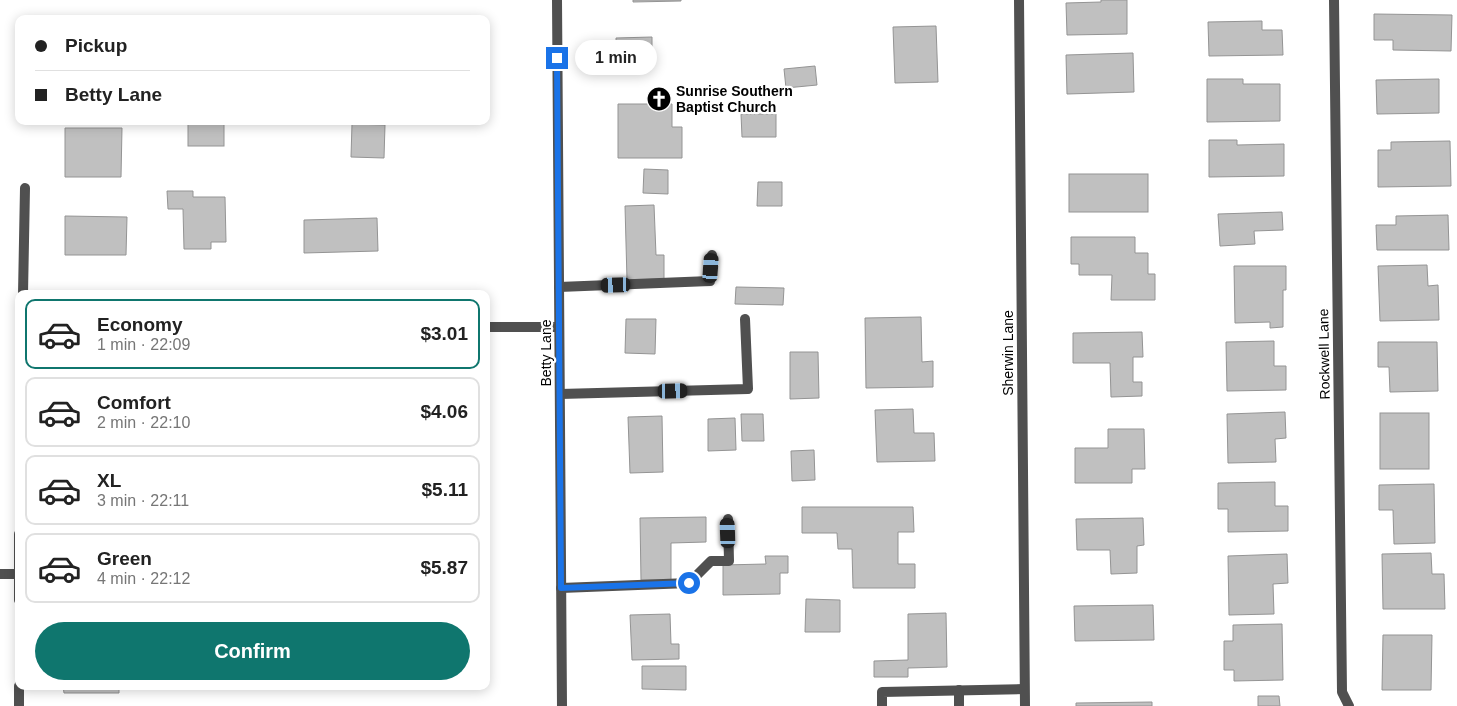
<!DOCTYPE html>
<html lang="en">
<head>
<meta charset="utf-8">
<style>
  :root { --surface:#fff; --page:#f6f6f6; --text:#222; --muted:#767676; --line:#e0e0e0; --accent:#0f766e }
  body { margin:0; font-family:Arial,sans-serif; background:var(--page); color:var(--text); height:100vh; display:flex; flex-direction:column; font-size:19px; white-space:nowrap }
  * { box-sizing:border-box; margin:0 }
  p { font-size:16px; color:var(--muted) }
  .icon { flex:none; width:28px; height:28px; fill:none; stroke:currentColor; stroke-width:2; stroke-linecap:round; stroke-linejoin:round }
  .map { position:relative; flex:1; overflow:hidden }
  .side { position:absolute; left:15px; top:290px; width:475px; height:400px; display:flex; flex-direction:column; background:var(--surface); border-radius:10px; box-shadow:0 2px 12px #0003 }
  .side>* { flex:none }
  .guide { position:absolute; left:15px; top:15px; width:475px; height:110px; border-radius:10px; box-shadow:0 2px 12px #0003; display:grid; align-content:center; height:110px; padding:0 20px; background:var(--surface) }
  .end { position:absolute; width:22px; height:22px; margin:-11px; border:6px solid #1a73e8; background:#fff; box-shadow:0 0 0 2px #fff }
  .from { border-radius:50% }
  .bubble { position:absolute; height:35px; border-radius:18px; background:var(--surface); box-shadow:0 2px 12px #0003; font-size:16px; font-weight:600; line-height:35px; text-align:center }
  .car { position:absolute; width:15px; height:30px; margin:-15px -8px; border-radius:6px; box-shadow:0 0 4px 1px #0007; background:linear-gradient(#222 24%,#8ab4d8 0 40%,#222 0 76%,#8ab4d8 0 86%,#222 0) }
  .guide b { display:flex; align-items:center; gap:18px; height:48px; font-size:19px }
  .guide b+b { border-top:1px solid var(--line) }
  .guide i { width:12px; height:12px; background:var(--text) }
  ul { padding:9px 0 0; list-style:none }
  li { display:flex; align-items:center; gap:15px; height:70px; margin:0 10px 8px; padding:0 10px; border:2px solid var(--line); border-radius:10px }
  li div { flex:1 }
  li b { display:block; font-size:19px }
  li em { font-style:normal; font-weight:600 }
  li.active { border-color:var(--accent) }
  li>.icon { width:45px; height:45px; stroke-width:1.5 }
  .primary-button { display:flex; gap:10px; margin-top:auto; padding:10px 20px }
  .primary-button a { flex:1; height:58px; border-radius:30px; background:var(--accent); color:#fff; font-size:20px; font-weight:600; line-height:58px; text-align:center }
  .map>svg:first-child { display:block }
  .building { fill:#c0c0c0; stroke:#949494 }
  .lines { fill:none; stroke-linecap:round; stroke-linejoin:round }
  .service { stroke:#505050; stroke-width:10 }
  .minor { stroke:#505050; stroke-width:10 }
  .tertiary { stroke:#505050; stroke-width:10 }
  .route { stroke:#1a73e8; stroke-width:6 }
  .labels { text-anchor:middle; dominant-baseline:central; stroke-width:4.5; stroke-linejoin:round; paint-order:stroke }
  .poi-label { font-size:14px; font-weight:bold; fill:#000; stroke:#fff; text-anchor:start }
  .street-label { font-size:14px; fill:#000; stroke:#fff }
</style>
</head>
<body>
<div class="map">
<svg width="1457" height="706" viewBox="0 0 1457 706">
  <rect width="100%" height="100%" fill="#fff"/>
  <g class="building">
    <path d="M 633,0 L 681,0 L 681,1 L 633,2 Z"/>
    <path d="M 1101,0 L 1127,0 L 1127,34 L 1067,35 L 1066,3 L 1101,2 Z"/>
    <path d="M 1374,14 L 1452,15 L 1451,51 L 1393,50 L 1393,40 L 1374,40 Z"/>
    <path d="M 1262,21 L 1262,30 L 1282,30 L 1283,55 L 1209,56 L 1208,22 Z"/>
    <path d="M 936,26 L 938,82 L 895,83 L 893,27 Z"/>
    <path d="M 652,37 L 652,67 L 617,68 L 616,38 Z"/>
    <path d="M 1133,53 L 1134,92 L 1067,94 L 1066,55 Z"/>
    <path d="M 815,66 L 817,85 L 786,88 L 784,69 Z"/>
    <path d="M 1207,79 L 1243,79 L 1243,84 L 1280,84 L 1280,121 L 1207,122 Z"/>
    <path d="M 1439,79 L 1439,113 L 1377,114 L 1376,80 Z"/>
    <path d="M 618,104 L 672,104 L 672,127 L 682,127 L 682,158 L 618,158 Z"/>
    <path d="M 741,114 L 776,114 L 776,137 L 742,137 Z"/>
    <rect x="188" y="121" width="36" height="25"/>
    <path d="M 352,124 L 385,125 L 384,158 L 351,157 Z"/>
    <path d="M 65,128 L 122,128 L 121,177 L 65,177 Z"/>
    <path d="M 1209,140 L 1237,140 L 1237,145 L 1284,144 L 1284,176 L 1209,177 Z"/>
    <path d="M 1450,141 L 1451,186 L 1378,187 L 1378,150 L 1391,150 L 1391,142 Z"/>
    <path d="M 644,169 L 668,170 L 668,194 L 643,193 Z"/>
    <rect x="1069" y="174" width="79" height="38"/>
    <path d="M 758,182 L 782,182 L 782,206 L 757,206 Z"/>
    <path d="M 167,191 L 193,191 L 193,197 L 225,197 L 226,242 L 211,242 L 211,249 L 184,249 L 183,209 L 168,209 Z"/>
    <path d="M 654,205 L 656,255 L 664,255 L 664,279 L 627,280 L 625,206 Z"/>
    <path d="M 1282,212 L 1283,230 L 1254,231 L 1255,244 L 1220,246 L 1218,214 Z"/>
    <path d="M 1448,215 L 1449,250 L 1377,250 L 1376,225 L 1396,225 L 1396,216 Z"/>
    <path d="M 65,216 L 127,217 L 126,255 L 65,255 Z"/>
    <path d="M 377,218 L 378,251 L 304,253 L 304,220 Z"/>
    <path d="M 1071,237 L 1135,237 L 1135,253 L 1148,253 L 1148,274 L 1155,274 L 1155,300 L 1111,300 L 1112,275 L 1079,275 L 1079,264 L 1071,264 Z"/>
    <path d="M 1427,265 L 1428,286 L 1438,285 L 1439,320 L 1380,321 L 1378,266 Z"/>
    <path d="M 1234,266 L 1286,266 L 1286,290 L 1283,290 L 1283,327 L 1270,328 L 1270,322 L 1235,323 Z"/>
    <path d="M 736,287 L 784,288 L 783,305 L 735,304 Z"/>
    <path d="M 921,317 L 922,362 L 933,361 L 933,387 L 866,388 L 865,318 Z"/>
    <path d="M 626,319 L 656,319 L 655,354 L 625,353 Z"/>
    <path d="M 1142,332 L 1143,357 L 1133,357 L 1133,382 L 1142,382 L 1142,396 L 1111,397 L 1110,363 L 1073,363 L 1073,333 Z"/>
    <path d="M 1274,341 L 1274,366 L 1286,366 L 1286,390 L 1227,391 L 1226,342 Z"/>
    <path d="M 1378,342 L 1437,342 L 1438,391 L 1390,392 L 1389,367 L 1378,367 Z"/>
    <path d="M 790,352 L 818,352 L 819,398 L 790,399 Z"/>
    <path d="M 913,409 L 914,433 L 934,433 L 935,461 L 877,462 L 875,410 Z"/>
    <path d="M 1285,412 L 1286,438 L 1275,439 L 1276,462 L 1228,463 L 1227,414 Z"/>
    <rect x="1380" y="413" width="49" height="56"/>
    <path d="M 741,414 L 763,414 L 764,441 L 742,441 Z"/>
    <path d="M 662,416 L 663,472 L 630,473 L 628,417 Z"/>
    <path d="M 735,418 L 736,450 L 708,451 L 708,419 Z"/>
    <path d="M 1108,429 L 1144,429 L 1145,469 L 1132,469 L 1132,483 L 1075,483 L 1075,448 L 1108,448 Z"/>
    <path d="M 814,450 L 815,480 L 792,481 L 791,451 Z"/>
    <path d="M 1275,482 L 1275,506 L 1288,506 L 1288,531 L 1228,532 L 1228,509 L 1218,509 L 1218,483 Z"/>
    <path d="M 1434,484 L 1435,543 L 1394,544 L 1393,510 L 1379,510 L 1379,485 Z"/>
    <path d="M 802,507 L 913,507 L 914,532 L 898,532 L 898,564 L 915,564 L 915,588 L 853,588 L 852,549 L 838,549 L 837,533 L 802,533 Z"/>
    <path d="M 706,517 L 706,542 L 671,543 L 671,580 L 641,580 L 640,518 Z"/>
    <path d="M 1143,518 L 1144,545 L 1137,546 L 1137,573 L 1111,574 L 1110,550 L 1077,550 L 1076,519 Z"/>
    <path d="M 1431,553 L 1432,574 L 1444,574 L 1445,609 L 1383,609 L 1382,554 Z"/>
    <path d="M 1287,554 L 1288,583 L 1273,584 L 1274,614 L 1229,615 L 1228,556 Z"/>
    <path d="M 765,556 L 788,556 L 788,573 L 780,573 L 780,594 L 723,595 L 723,565 L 766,564 Z"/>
    <path d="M 806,599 L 840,600 L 840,632 L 805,632 Z"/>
    <path d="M 1153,605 L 1154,640 L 1075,641 L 1074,606 Z"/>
    <path d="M 946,613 L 947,667 L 908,668 L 908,677 L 874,677 L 874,661 L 908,660 L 908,614 Z"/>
    <path d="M 670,614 L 671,644 L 679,644 L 679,659 L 632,660 L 630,615 Z"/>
    <path d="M 1282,624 L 1283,680 L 1234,681 L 1234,670 L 1224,670 L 1224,641 L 1233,641 L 1233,625 Z"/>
    <path d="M 1383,635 L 1432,635 L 1431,690 L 1382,690 Z"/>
    <path d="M 642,666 L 686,666 L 686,690 L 642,689 Z"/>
    <path d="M 63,686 L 119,686 L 119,693 L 64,693 Z"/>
    <path d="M 1258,696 L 1279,696 L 1280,706 L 1258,706 Z"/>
    <path d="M 1152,702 L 1152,706 L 1076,706 L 1076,703 Z"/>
  </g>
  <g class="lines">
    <g class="service">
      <path d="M 559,287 L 710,281 L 712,255"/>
      <path d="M 560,394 L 748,389 L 745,319"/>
      <path d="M 561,588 L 689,583 L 711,561 L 729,561 L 728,519"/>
      <path d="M 959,690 L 959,706"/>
      <path d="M 882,706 L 882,692 L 1024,689"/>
    </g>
    <g class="minor">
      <path d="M 1019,0 L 1025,706"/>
      <path d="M 1334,0 L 1342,692 L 1349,706"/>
      <path d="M 23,294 L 25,188"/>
      <path d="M 486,327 L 559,327"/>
      <path d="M 19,534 L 19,600"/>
      <path d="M 0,574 L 18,574"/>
      <path d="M 19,706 L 19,686"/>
    </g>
    <path class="tertiary" d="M 557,0 L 562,706"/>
  </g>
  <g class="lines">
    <path class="route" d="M 557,58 L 561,588 L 689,583"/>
  </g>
  <defs>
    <symbol id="church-disc" viewBox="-11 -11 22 22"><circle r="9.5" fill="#000" stroke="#fff"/><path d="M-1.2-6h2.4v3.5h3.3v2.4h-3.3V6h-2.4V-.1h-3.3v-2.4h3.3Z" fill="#fff"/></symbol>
  </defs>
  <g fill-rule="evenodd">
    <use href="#church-disc" x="645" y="85" width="28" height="28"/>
  </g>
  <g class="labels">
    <g class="poi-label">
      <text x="676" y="91">Sunrise Southern<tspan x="676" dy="16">Baptist Church</tspan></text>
    </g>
    <g class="street-label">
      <text transform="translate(546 353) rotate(-90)">Betty Lane</text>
      <text transform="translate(1008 353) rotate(-90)">Sherwin Lane</text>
      <text transform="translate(1324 354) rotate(-91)">Rockwell Lane</text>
    </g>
  </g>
</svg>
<i class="end from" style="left:689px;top:583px"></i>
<i class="end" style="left:557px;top:58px"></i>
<div class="bubble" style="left:575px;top:40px;width:82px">1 min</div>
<i class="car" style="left:711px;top:268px;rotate:4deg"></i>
<i class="car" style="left:616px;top:285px;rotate:268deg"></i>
<i class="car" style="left:673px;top:391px;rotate:89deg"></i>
<i class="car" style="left:728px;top:533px;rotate:358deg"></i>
<div class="guide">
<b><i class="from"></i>Pickup</b>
<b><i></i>Betty Lane</b>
</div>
<section class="side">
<ul>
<li class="active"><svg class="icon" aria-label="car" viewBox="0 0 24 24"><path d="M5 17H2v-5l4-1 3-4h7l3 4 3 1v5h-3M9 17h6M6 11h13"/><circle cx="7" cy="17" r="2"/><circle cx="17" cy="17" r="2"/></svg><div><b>Economy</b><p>1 min · 22:09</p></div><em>$3.01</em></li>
<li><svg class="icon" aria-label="car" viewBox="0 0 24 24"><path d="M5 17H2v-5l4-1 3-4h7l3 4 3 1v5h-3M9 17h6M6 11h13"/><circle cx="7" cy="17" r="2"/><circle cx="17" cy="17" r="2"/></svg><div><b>Comfort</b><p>2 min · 22:10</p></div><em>$4.06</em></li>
<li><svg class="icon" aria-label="car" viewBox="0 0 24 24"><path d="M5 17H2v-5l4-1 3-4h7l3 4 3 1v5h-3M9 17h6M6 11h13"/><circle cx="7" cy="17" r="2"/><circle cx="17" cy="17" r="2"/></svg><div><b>XL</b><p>3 min · 22:11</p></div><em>$5.11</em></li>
<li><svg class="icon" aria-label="car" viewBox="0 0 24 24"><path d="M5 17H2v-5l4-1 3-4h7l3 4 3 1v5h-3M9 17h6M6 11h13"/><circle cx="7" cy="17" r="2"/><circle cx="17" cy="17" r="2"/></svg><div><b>Green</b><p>4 min · 22:12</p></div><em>$5.87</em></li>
</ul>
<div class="primary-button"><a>Confirm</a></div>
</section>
</div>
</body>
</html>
